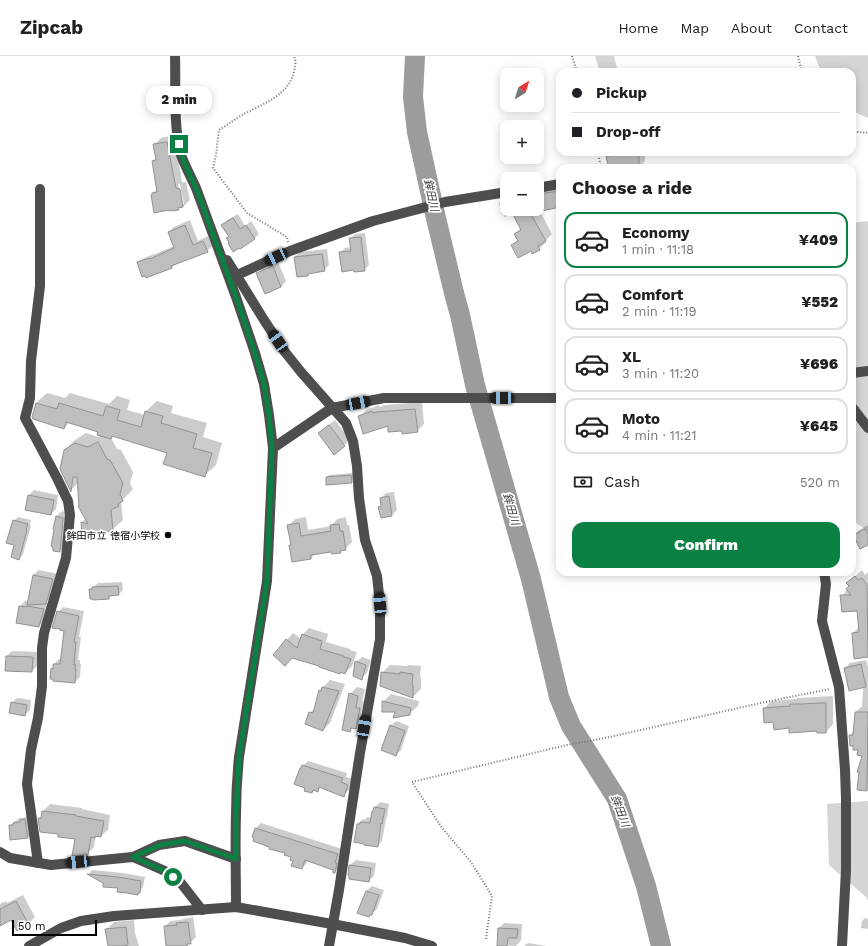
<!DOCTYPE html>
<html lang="en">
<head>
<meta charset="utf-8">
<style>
  :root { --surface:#fff; --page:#f2f2f2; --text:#202124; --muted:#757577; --line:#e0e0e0; --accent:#0b8043 }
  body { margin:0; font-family:"Work Sans","Noto Sans JP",sans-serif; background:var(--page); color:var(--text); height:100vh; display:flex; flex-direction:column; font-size:15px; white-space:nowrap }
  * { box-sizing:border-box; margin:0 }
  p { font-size:13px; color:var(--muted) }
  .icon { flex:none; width:22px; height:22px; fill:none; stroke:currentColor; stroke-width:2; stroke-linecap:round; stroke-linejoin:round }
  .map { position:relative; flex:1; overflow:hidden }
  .details { position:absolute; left:556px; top:108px; width:300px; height:412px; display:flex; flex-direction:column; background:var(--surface); border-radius:12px; box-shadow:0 2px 10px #0003 }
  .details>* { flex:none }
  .banner { position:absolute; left:556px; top:12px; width:300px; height:88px; border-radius:12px; box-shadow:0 2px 10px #0003; display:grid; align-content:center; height:88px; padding:0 16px; background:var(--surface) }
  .needle { width:26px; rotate:38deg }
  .tools { position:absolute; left:500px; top:12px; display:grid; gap:8px }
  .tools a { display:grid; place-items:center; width:44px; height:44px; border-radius:8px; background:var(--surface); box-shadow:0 2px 10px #0003; font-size:20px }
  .scale { position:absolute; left:12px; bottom:10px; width:85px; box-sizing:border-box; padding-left:4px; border:2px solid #000; border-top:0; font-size:11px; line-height:14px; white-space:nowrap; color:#000; -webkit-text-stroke:3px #fff; paint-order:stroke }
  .end { position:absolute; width:18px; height:18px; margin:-9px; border:5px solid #0b8043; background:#fff; box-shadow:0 0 0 2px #fff }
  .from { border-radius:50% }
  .bubble { position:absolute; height:28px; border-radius:12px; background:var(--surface); box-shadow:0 2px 10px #0003; font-size:13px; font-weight:800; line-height:28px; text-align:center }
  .car { position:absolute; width:12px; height:24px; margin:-12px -6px; border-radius:5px; box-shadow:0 0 3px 1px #0007; background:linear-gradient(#222 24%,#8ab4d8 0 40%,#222 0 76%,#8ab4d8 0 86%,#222 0) }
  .banner b { display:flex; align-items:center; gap:14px; height:38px; font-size:15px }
  .banner b+b { border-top:1px solid var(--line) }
  .banner i { width:10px; height:10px; background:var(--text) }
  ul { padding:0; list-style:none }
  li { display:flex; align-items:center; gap:12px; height:56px; margin:0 8px 6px; padding:0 8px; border:2px solid var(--line); border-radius:12px }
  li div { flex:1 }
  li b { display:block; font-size:15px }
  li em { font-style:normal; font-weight:800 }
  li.on { border-color:var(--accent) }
  li>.icon { width:36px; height:36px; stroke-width:1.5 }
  h2 { padding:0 16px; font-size:18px; line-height:48px }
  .pay { display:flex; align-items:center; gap:10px; height:44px; padding:0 16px; font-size:15px }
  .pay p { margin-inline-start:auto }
  .action { display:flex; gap:8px; margin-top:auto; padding:8px 16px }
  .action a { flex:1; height:46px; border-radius:12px; background:var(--accent); color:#fff; font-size:16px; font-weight:800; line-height:46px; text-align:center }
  header { display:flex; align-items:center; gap:24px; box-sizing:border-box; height:56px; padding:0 20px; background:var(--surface); border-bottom:1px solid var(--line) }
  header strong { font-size:19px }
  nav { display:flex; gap:22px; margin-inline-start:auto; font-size:14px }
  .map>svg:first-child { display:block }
  .green { fill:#d5d5d5 }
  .shadow { fill:#0003; fill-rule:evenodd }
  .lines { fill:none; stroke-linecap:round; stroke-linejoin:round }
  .river { stroke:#9c9c9c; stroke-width:20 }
  .building { fill:#bebebe; stroke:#929292 }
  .path { stroke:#707070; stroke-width:2; stroke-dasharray:1 2; stroke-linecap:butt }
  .minor { stroke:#4e4e4e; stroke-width:10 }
  .route { stroke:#0b8043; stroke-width:5 }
  .poi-dot { fill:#000; stroke:#fff; stroke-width:1.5 }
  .labels { text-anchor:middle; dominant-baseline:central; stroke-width:3.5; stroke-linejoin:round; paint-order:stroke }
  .poi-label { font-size:10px; fill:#000; stroke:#fff; text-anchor:end }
  .water-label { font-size:11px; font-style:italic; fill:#3d3d3d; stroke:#fff }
</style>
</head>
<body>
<header>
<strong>Zipcab</strong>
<nav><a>Home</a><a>Map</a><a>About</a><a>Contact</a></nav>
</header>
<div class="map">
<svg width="868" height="890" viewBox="0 0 868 890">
  <rect width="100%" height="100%" fill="#fff"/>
  <g class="green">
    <path d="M 595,0 L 614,0 L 618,16 L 600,16 Z"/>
    <path d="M 815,0 L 868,0 L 868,62 L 852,55 L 852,16 L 821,16 Z"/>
    <path d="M 868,165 L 868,475 L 852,464 L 852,272 L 854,267 L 852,251 L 852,167 Z"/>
    <path d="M 868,745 L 868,845 L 866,841 L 829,809 L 827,748 Z"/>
  </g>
  <g class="shadow">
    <path d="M 174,79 L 182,126 L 186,126 L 190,144 L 183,151 L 180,151 L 178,153 L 153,137 L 158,132 L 153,105 L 156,102 L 154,89 L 161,82 ZM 178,128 L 180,128 L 184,148 L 182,148 Z"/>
    <path d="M 607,96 L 645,96 L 645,105 L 639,111 L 610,112 L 605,97 Z"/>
    <path d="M 560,129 L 560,150 L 540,155 L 552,178 L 546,184 L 546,186 L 539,193 L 533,196 L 531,194 L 512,190 L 518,184 L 515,178 L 521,172 L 514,158 L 504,161 L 504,158 L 502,159 L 499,147 L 500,146 L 500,145 L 507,138 L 507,153 L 537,153 L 537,130 Z"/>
    <path d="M 238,158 L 245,170 L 251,165 L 259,178 L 255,182 L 240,192 L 230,180 L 223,169 L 227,164 Z"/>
    <path d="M 190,164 L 198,185 L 208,180 L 212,190 L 207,195 L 175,208 L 172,212 L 138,207 L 144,202 L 154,198 L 155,198 L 174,190 L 169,176 L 174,171 Z"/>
    <path d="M 365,177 L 369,209 L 364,214 L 340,197 L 345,192 L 351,191 L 350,183 L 355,178 Z"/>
    <path d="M 327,193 L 329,209 L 324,214 L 310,217 L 308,219 L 295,201 L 300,196 Z"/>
    <path d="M 278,206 L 286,225 L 281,231 L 257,218 L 263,212 Z"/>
    <path d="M 47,337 L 65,342 L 70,337 L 109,348 L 117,340 L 130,344 L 127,354 L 145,359 L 146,355 L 157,345 L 173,350 L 171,357 L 207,367 L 203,381 L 222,387 L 216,409 L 205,419 L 168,396 L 114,379 L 111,382 L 117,393 L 121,394 L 133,416 L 130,427 L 133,433 L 121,446 L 123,464 L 112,474 L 83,477 L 82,466 L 86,462 L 78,427 L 71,434 L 65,394 L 75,384 L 86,377 L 98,381 L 102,379 L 99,375 L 70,366 L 64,372 L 33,361 L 36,347 Z"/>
    <path d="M 422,346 L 424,368 L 417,375 L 403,374 L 359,361 L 366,354 L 379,349 L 380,351 L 384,349 Z"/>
    <path d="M 335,364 L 350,384 L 334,398 L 319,378 L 324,372 Z"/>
    <path d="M 353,417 L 353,424 L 351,426 L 327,421 L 329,419 Z"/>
    <path d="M 34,434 L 58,439 L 56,453 L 51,458 L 29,439 Z"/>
    <path d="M 394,436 L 397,454 L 392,459 L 381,461 L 380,451 L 382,449 L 381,442 L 386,437 Z"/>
    <path d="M 62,455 L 68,457 L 65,490 L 60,495 L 57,460 Z"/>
    <path d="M 18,461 L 31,464 L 30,469 L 31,470 L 23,498 L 19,503 L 16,489 L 14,465 Z"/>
    <path d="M 306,461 L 308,474 L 331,470 L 337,463 L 346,461 L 347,469 L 349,469 L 352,486 L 345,493 L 342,493 L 340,496 L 332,495 L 315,498 L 311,502 L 290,490 L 291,489 L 288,470 L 295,463 Z"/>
    <path d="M 868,469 L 868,487 L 854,479 L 859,474 Z"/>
    <path d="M 39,514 L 58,518 L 51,541 L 45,547 L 49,548 L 44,564 L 39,570 L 18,566 L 20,550 L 25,545 L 29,545 L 33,519 Z"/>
    <path d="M 862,514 L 865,519 L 868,516 L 868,600 L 855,602 L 853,577 L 859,571 L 858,554 L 842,540 L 850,530 L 848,527 Z"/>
    <path d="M 122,526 L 123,534 L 119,538 L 112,539 L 109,542 L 90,534 L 98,527 Z"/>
    <path d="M 63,551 L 84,555 L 79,581 L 81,581 L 78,604 L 80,604 L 80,608 L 81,608 L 80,621 L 75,626 L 52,613 L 54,612 L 54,608 L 59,603 L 62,603 L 65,574 L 58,556 Z"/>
    <path d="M 309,572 L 328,578 L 326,586 L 350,593 L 350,594 L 357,596 L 352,610 L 345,617 L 293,601 L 287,584 L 293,577 L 301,583 L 302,579 Z"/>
    <path d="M 12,595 L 38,596 L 37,610 L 32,615 L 6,614 L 7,600 Z"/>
    <path d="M 362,601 L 371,604 L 367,617 L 361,622 L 356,606 Z"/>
    <path d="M 866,604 L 868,611 L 868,733 L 867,734 L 859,733 L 863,700 L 860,693 L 854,689 L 850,679 L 854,675 L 856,656 L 861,651 L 862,651 L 863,633 L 866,630 L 845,612 L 850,607 Z"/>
    <path d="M 390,609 L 407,610 L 409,609 L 421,610 L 420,621 L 421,621 L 421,633 L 413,641 L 381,629 L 382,617 Z"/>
    <path d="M 330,624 L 345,628 L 330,667 L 323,674 L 310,657 L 315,652 L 320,634 Z"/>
    <path d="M 357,631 L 365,633 L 362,645 L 367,646 L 362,665 L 355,672 L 352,672 L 349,675 L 350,638 Z"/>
    <path d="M 391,638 L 419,645 L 418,650 L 409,658 L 383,646 Z"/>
    <path d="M 833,640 L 833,668 L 826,676 L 818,673 L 790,671 L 774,665 L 764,653 L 771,645 L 796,643 L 798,642 Z"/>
    <path d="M 17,642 L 31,644 L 30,654 L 25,659 L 12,647 Z"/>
    <path d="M 396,665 L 409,670 L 401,694 L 396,699 L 391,670 Z"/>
    <path d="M 308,705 L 347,717 L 346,721 L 353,723 L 349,734 L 343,739 L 321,731 L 317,735 L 315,734 L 312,736 L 306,731 L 303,710 Z"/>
    <path d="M 380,746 L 389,748 L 387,761 L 386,763 L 382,785 L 377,790 L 357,768 L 363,763 L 365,764 L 367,761 L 372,762 L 375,751 Z"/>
    <path d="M 50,748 L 82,752 L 82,753 L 110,759 L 108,774 L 101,780 L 96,779 L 94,791 L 87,798 L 76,782 L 59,777 L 39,763 L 43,759 L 43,755 Z"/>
    <path d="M 27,759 L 33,776 L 28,781 L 10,770 L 15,765 L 17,764 L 19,762 L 24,762 Z"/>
    <path d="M 261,767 L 342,793 L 340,811 L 335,816 L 334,811 L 308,804 L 307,807 L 302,812 L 294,804 L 293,800 L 270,791 L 253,780 L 256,772 Z"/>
    <path d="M 356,804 L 376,807 L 374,820 L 369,825 L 350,809 Z"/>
    <path d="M 92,814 L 123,817 L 145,821 L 143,831 L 138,838 L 104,826 L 89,818 Z"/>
    <path d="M 372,830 L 384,834 L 377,853 L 369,860 L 359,857 L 366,835 Z"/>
    <path d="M 23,839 L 35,861 L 28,868 L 12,863 L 0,869 L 0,848 L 6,845 L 7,847 Z"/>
    <path d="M 193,861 L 196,881 L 187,890 L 179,890 L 165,871 L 170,865 L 181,864 L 183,863 Z"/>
    <path d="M 865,862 L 868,863 L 868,873 L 861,872 L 862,865 Z"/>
    <path d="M 134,864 L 135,877 L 139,890 L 109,890 L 106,874 L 114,866 Z"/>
    <path d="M 504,867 L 522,868 L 521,884 L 516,890 L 498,889 L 499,872 Z"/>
    <path d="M 528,887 L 546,890 L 524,890 Z"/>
  </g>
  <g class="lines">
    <path class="river" d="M 415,0 L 413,41 L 417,76 L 435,158 L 454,237 L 460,259 L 475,329 L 531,523 L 559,641 L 571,670 L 617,743 L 646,830 L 661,890"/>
  </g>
  <g class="building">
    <path d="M 167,86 L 176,132 L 180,133 L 183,151 L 178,152 L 179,154 L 169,155 L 169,154 L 154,157 L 151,139 L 152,138 L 152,137 L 157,136 L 152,105 L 156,104 L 153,88 Z"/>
    <path d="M 624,96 L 639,96 L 639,112 L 609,112 L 606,101 Z"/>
    <path d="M 560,135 L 560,151 L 537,156 L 537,138 Z"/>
    <path d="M 510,153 L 528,153 L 546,185 L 538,190 L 540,194 L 532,198 L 531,195 L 518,202 L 511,189 L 518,185 L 514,178 L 521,174 Z"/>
    <path d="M 233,162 L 240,173 L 246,169 L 255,183 L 240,193 L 239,192 L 233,196 L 228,187 L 229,186 L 226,182 L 229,181 L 221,169 Z"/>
    <path d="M 185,169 L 193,189 L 203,185 L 208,196 L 171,210 L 172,212 L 146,222 L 145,220 L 142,221 L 137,206 L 150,202 L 150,203 L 174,192 L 168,176 Z"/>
    <path d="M 361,181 L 365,215 L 354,216 L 353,214 L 342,216 L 339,196 L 351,195 L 349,182 Z"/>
    <path d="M 322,198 L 325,215 L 308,218 L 308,220 L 297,221 L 294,201 Z"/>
    <path d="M 273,210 L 281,231 L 265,238 L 256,217 Z"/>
    <path d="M 36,347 L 57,353 L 59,347 L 103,360 L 106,350 L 120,354 L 117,364 L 141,371 L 145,355 L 163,360 L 161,367 L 197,378 L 193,392 L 212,397 L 205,421 L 163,408 L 167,397 L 112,380 L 111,383 L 97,379 L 98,376 L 66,366 L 64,373 L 33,363 L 32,361 Z"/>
    <path d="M 415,353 L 418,376 L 402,378 L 402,375 L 388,376 L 388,370 L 363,378 L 358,360 L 372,355 L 373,357 L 376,356 Z"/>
    <path d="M 329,369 L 345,390 L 334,399 L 318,377 Z"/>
    <path d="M 98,386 L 107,403 L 110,404 L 123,427 L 120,438 L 123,445 L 118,448 L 119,450 L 111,454 L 113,475 L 82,478 L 81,466 L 88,468 L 78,450 L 79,450 L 77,421 L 73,421 L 71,436 L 60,413 L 64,394 L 75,387 L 88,391 Z"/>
    <path d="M 351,419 L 352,427 L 326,429 L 326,421 Z"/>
    <path d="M 28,439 L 54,444 L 51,459 L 25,454 Z"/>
    <path d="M 389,440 L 392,460 L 381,462 L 378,451 L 381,450 L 380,442 Z"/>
    <path d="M 56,460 L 63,462 L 60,496 L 53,495 L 53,492 L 51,490 L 54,474 L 53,473 Z"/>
    <path d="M 13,464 L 28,468 L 26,474 L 27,474 L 19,504 L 11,501 L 14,489 L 6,487 Z"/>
    <path d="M 299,467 L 301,480 L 331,475 L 330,469 L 339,468 L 340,475 L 343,475 L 346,494 L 340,495 L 341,497 L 332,498 L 331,496 L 311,499 L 311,503 L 292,506 L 289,489 L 291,489 L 287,469 Z"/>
    <path d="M 865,473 L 868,478 L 868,489 L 860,493 L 853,479 Z"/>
    <path d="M 33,519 L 53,523 L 46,548 L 27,549 Z"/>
    <path d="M 855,520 L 858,524 L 862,522 L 867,529 L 868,601 L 854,603 L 852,577 L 859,576 L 857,555 L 842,556 L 840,539 L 851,539 L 846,533 L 849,530 L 846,527 Z"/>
    <path d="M 118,530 L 119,539 L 109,540 L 109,543 L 93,544 L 93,543 L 90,543 L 89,533 L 92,533 L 92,531 Z"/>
    <path d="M 19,550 L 27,551 L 27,550 L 44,553 L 39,571 L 16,567 Z"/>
    <path d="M 57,555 L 79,560 L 74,586 L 76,586 L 74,609 L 76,609 L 75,613 L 76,613 L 75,627 L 53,625 L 53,623 L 50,623 L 51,612 L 53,613 L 53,608 L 60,608 L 64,575 L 60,574 L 60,573 L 52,572 Z"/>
    <path d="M 302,578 L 322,585 L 320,593 L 344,600 L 344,601 L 351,603 L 345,618 L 341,616 L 340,618 L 319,611 L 319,610 L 292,602 L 285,610 L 273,599 L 286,583 L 297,592 Z"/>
    <path d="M 6,600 L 33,601 L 32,616 L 5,615 Z"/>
    <path d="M 355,605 L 366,609 L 362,624 L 353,620 Z"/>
    <path d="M 861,608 L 866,631 L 849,635 L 844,612 Z"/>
    <path d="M 381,616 L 400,618 L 400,616 L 413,618 L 412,629 L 413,629 L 413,642 L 380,630 Z"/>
    <path d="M 322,631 L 339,635 L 323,675 L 305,668 L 309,656 L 313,657 L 319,634 L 321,635 Z"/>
    <path d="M 349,637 L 358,640 L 356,652 L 360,652 L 356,673 L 351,672 L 350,676 L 342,674 Z"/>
    <path d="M 382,645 L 411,652 L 410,659 L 393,662 L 395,656 L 382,656 Z"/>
    <path d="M 11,646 L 27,649 L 25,660 L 9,657 Z"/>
    <path d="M 820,647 L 826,647 L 826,677 L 817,677 L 817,675 L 789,677 L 789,672 L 774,674 L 773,666 L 764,667 L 763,652 L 790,650 L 790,648 L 802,648 Z"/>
    <path d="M 855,656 L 868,656 L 867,735 L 857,734 L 859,716 L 857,716 L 862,700 L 857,699 L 858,694 L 853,694 L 853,690 L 850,690 L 849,679 L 853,679 Z"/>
    <path d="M 390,669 L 405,675 L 396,700 L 381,694 Z"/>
    <path d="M 302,709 L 343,722 L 341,726 L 348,729 L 344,741 L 319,731 L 318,736 L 313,734 L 312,737 L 304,735 L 305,732 L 294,728 L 300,712 L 301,712 Z"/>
    <path d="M 374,751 L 385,753 L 382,768 L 381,767 L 378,791 L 364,789 L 364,788 L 354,786 L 357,768 L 360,768 L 361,766 L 370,767 L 372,755 L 373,755 Z"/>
    <path d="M 42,755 L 76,759 L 76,760 L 104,765 L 101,781 L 95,780 L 95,782 L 91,781 L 88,799 L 72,800 L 75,783 L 58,781 L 58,778 L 40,776 L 38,762 L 41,762 Z"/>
    <path d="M 25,763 L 28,782 L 10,784 L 9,769 L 13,769 L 13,767 L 20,766 L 20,764 Z"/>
    <path d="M 255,772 L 338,798 L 335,807 L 337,807 L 335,817 L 333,817 L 333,813 L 333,814 L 305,804 L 302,813 L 291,810 L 293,805 L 290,804 L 291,801 L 284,799 L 285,797 L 269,793 L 269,791 L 253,785 L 254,782 L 252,781 Z"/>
    <path d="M 349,809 L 371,812 L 369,826 L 349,823 L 349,819 L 348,819 Z"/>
    <path d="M 87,818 L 118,821 L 141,825 L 140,837 L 138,837 L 138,839 L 127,837 L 117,836 L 118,832 L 103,831 L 103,827 Z"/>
    <path d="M 366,835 L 379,839 L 372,859 L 370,859 L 369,861 L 357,857 Z"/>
    <path d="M 16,845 L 29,869 L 17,875 L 11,864 L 0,870 L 0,853 Z"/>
    <path d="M 188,866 L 191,888 L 187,888 L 187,890 L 166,890 L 164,870 L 177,869 L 176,867 Z"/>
    <path d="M 126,871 L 128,889 L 123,890 L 108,890 L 105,873 Z"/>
    <path d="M 498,872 L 518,873 L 517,882 L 508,882 L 507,890 L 497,890 Z"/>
  </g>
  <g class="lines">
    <g class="path">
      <path d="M 572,0 L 577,16"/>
      <path d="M 798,0 L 802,16"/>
      <path d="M 852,73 L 858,76 L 868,77"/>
      <path d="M 598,96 L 601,112"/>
      <path d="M 288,186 L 287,181 L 247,157 L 213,112 L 216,99 L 219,74 C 227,69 234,64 242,59 C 262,48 289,40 294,15 C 296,8 296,6 294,0"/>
      <path d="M 486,883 L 492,840 L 471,806 L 442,772 L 412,726 L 567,689 L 605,682 L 770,645 L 830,633"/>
    </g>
    <g class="minor">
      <path d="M 175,0 C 176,31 173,69 181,99 C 185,110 191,121 196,132 L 236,241 L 255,297 L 264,328 L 269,359 L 273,392 L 267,525 L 239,701 C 237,721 236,740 236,759 C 235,790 236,821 236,851"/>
      <path d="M 537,132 L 560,128"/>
      <path d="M 227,204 L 264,264 L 285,296 L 301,316 L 346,367 L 353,385 L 357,410 L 359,442 L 365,484 L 377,520 L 380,548 L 380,583 L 360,697 L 339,834 L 329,890"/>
      <path d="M 237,219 L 290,195 L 373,165 L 445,146 L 507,136"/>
      <path d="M 852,317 L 868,315"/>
      <path d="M 852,351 L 868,372"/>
      <path d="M 273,392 L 332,352 L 384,342 L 560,342"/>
      <path d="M 824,516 L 826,528 L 822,565 L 839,631 L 845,714 L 846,742 L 846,814 L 842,890"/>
      <path d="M 0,796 L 10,802 L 51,809 L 133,801 L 165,815 L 181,827 L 202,854"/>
      <path d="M 133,801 L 159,789 L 185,785 L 236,803"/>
      <path d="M 38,807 L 27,728 L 31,694 L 38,662 L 42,630 L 42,592 L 44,577 L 66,502 L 70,459 L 68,445 L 57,422 L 25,362 L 30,342 L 31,305 L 40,230 L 40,133"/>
      <path d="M 29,890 L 61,872 L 81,865 L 114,860 L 236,851 L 332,868 L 405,882 L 432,890"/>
    </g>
  </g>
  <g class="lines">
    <path class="route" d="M 173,821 L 165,815 L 133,801 L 160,789 L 185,785 L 236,803 L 236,759 L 239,701 L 267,525 L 272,392 L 269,359 L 264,328 L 255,297 L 236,241 L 196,132 C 189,118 182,104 179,88"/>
  </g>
  <circle class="poi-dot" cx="168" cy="479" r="4"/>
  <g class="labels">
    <g class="poi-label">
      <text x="160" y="479">鉾田市立 徳宿小学校</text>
    </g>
    <g class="water-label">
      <text transform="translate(431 139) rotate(77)">鉾田川</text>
      <text transform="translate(511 453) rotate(74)">鉾田川</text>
      <text transform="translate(620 755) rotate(69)">鉾田川</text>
    </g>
  </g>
</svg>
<div class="tools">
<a><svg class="needle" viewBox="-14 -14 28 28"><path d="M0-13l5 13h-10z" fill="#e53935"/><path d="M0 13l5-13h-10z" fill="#757577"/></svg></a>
<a>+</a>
<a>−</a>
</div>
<div class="scale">50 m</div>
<i class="end from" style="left:173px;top:821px"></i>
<i class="end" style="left:179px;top:88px"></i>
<div class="bubble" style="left:146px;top:30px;width:66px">2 min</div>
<i class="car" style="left:276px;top:201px;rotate:245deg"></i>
<i class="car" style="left:278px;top:285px;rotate:326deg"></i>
<i class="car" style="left:502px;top:342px;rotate:270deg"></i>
<i class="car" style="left:358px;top:347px;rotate:79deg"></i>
<i class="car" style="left:380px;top:548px;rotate:355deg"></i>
<i class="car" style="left:364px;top:671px;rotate:10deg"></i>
<i class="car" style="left:78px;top:806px;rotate:264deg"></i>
<div class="banner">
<b><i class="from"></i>Pickup</b>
<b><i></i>Drop-off</b>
</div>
<section class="details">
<h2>Choose a ride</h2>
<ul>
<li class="on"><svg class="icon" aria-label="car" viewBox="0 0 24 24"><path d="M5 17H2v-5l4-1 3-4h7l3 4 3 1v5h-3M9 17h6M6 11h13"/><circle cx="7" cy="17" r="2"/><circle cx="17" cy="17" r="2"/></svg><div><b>Economy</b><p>1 min · 11:18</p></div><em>¥409</em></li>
<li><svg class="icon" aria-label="car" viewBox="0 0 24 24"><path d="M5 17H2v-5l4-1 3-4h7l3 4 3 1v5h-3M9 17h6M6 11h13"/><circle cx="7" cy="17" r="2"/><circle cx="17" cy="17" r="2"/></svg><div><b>Comfort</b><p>2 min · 11:19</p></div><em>¥552</em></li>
<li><svg class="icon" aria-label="car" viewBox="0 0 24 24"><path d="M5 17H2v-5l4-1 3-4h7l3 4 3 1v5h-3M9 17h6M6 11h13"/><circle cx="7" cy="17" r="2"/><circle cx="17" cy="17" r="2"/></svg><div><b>XL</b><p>3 min · 11:20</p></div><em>¥696</em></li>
<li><svg class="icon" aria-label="car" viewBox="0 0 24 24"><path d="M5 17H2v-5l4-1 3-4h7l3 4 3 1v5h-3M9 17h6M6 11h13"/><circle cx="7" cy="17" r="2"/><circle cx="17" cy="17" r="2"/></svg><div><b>Moto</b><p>4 min · 11:21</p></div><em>¥645</em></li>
</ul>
<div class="pay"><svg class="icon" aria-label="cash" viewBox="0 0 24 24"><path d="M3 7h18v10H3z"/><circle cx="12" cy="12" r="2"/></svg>Cash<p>520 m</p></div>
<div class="action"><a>Confirm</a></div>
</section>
</div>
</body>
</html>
